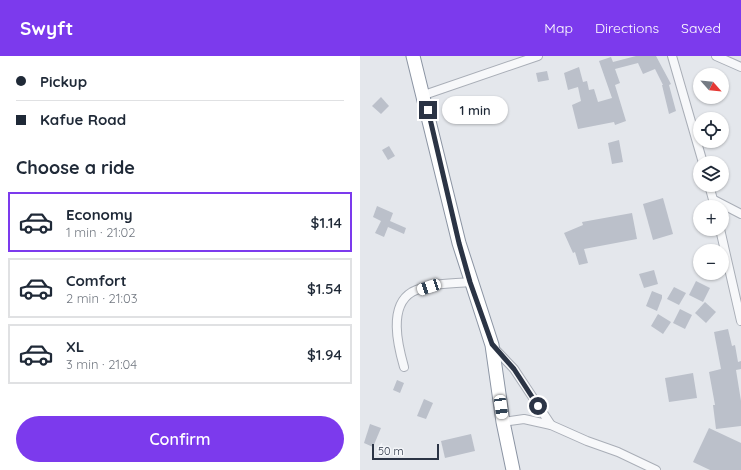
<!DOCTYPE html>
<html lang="en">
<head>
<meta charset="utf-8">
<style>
  :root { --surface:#fff; --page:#f2f2f3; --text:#1f2937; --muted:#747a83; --line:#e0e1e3; --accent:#7c3aed }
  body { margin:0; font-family:Quicksand,sans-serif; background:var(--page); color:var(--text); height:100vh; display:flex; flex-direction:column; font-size:15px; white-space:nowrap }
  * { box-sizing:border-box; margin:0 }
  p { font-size:13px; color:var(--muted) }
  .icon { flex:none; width:22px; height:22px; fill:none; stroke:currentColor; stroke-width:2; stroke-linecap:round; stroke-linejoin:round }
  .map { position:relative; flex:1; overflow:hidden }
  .panel { display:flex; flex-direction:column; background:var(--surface); width:360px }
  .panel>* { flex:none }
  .hud { display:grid; align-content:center; height:88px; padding:0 16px; background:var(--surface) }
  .needle { width:26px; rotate:117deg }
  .tools { position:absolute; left:333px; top:12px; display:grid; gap:8px }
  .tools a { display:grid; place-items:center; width:36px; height:36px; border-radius:50%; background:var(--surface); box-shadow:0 1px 3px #0004; font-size:20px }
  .scale { position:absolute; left:12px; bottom:10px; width:67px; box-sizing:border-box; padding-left:4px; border:2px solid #2b3445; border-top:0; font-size:11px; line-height:14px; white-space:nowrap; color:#2b3445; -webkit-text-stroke:3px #f4f6f9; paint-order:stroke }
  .end { position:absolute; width:18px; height:18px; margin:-9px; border:5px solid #2b3445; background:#fff; box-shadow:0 0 0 2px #fff }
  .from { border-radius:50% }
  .bubble { position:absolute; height:28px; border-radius:14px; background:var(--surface); box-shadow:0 1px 3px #0004; font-size:13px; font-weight:600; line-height:28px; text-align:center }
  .car { position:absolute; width:12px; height:24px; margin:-12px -6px; border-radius:5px; box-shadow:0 0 3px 1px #0007; background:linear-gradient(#fff 24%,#345 0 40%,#fff 0 76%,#345 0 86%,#fff 0) }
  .hud b { display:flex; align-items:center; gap:14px; height:38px; font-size:15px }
  .hud b+b { border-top:1px solid var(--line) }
  .hud i { width:10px; height:10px; background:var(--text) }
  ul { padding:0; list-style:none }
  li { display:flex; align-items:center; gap:12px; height:60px; margin:0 8px 6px; padding:0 8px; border:2px solid var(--line); border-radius:0px }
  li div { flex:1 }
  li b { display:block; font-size:15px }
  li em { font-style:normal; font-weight:600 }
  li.current { border-color:var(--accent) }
  li>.icon { width:36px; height:36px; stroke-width:1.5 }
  h2 { padding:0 16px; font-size:18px; line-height:48px }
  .cta { display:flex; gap:8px; margin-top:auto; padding:8px 16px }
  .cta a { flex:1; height:46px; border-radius:24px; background:var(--accent); color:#fff; font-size:16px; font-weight:600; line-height:46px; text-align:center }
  header { display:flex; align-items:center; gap:24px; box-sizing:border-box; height:56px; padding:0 20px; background:var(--accent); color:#fff }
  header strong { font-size:19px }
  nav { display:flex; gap:22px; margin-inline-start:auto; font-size:14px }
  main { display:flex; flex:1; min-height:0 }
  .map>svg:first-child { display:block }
  .building { fill:#bbc0ca }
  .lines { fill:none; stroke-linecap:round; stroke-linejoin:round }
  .minor-casing { stroke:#a9aeb7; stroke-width:10 }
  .trunk-casing { stroke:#8b94a3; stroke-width:15 }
  .minor { stroke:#f7f8fa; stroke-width:8 }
  .trunk { stroke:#fff; stroke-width:13 }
  .route { stroke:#2b3445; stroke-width:5 }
</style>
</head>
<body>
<header>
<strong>Swyft</strong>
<nav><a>Map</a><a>Directions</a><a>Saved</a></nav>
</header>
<main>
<section class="panel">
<div class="hud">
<b><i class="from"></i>Pickup</b>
<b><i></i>Kafue Road</b>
</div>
<h2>Choose a ride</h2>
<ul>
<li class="current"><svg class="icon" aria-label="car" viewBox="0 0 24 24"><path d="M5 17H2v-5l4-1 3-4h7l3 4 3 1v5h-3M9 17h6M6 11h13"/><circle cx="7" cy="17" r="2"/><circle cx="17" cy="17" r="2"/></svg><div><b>Economy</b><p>1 min · 21:02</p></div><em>$1.14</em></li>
<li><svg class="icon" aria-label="car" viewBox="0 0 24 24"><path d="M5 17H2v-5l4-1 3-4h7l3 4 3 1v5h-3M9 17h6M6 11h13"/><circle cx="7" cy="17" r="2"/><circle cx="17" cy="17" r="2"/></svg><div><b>Comfort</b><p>2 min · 21:03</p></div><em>$1.54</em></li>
<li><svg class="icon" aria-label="car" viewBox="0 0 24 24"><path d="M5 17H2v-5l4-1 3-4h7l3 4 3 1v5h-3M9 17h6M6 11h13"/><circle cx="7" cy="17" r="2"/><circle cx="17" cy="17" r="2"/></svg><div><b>XL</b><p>3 min · 21:04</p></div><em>$1.94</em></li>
</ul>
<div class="cta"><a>Confirm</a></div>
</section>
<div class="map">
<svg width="381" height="414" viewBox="0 0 381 414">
  <rect width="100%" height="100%" fill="#e4e7ec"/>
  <g class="building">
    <path d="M 276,0 L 296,0 L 311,28 L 309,29 L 316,55 L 309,58 L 302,29 L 303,29 L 295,13 L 283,18 L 278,7 L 255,13 L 260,27 L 255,29 L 266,65 L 255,69 L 254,66 L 218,73 L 212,49 L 221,45 L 218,31 L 208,34 L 204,17 L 219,11 L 223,26 L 227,25 L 229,34 L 234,33 L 238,46 L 252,42 L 239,5 L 251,1 L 253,6 Z"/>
    <path d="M 187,15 L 189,24 L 178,26 L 176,17 Z"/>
    <path d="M 21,41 L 29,50 L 21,58 L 12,50 Z"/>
    <path d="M 259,84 L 263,106 L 252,108 L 248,87 Z"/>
    <path d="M 29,90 L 35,100 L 28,104 L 22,94 Z"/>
    <path d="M 303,142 L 313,178 L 293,184 L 283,148 Z"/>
    <path d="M 17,150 L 33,157 L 30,165 L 46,172 L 44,178 L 28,171 L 24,181 L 15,177 L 21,165 L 13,161 Z"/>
    <path d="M 272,157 L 277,183 L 224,193 L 228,207 L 219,209 L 215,196 L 213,197 L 204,177 L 223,169 L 222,166 Z"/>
    <path d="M 294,214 L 298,228 L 284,232 L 279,218 Z"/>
    <path d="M 336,225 L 350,232 L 343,246 L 329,239 Z"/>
    <path d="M 314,231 L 326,237 L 319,249 L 307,243 Z"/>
    <path d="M 292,235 L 302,239 L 302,242 L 297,255 L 286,250 Z"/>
    <path d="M 345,246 L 356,256 L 346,267 L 335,257 Z"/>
    <path d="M 320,253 L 332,259 L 325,273 L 313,267 Z"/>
    <path d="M 298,258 L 311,266 L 303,278 L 291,270 Z"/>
    <path d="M 368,273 L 372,290 L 375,289 L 378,306 L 381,305 L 381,313 L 376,314 L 381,345 L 381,370 L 356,373 L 353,349 L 355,349 L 349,316 L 361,313 L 354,276 Z"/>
    <path d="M 333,317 L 337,342 L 309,346 L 305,322 Z"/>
    <path d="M 37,324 L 44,327 L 40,337 L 33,334 Z"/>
    <path d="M 64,343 L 73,347 L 66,363 L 57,360 Z"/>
    <path d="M 10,368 L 21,372 L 13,391 L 4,387 Z"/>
    <path d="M 349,372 L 381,387 L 381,414 L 350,414 L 333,406 Z"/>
    <path d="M 111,378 L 115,395 L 85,402 L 81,385 Z"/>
  </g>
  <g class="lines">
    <defs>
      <g id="minor">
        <path d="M 312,0 L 343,107"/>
        <path d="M 356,0 L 381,11"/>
        <path d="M 64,39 L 178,0"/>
        <path d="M 349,129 L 355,151"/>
        <path d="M 354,144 L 381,158"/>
        <path d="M 360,173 L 381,265"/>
        <path d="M 133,291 L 154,313 L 191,369 L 227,385 L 258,396 L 296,414"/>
        <path d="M 44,311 C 38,290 28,250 52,236 C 69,227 92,228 110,226"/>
        <path d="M 143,366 L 164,363 L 191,369"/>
      </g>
      <path id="trunk" d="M 53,0 L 99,187 L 132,289 L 143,366 L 153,414"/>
    </defs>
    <use href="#minor" class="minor-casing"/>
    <use href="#trunk" class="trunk-casing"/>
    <use href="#minor" class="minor"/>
    <use href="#trunk" class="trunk"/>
  </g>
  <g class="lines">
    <path class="route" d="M 68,54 L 99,187 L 110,226 L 132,288 L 154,313 L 178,350"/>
  </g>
</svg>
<div class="tools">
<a><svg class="needle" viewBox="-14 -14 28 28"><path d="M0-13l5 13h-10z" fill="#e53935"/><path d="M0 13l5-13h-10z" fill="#747a83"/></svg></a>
<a><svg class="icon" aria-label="locate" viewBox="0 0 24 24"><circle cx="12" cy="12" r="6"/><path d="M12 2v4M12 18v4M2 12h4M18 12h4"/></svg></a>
<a><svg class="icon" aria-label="layers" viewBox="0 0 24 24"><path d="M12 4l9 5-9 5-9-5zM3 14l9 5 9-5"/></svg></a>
<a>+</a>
<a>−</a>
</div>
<div class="scale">50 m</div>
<i class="end from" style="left:178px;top:350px"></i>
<i class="end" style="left:68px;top:54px"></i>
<div class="bubble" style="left:82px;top:40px;width:66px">1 min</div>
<i class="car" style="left:69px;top:231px;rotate:252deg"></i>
<i class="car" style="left:141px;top:351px;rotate:172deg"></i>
</div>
</main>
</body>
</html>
